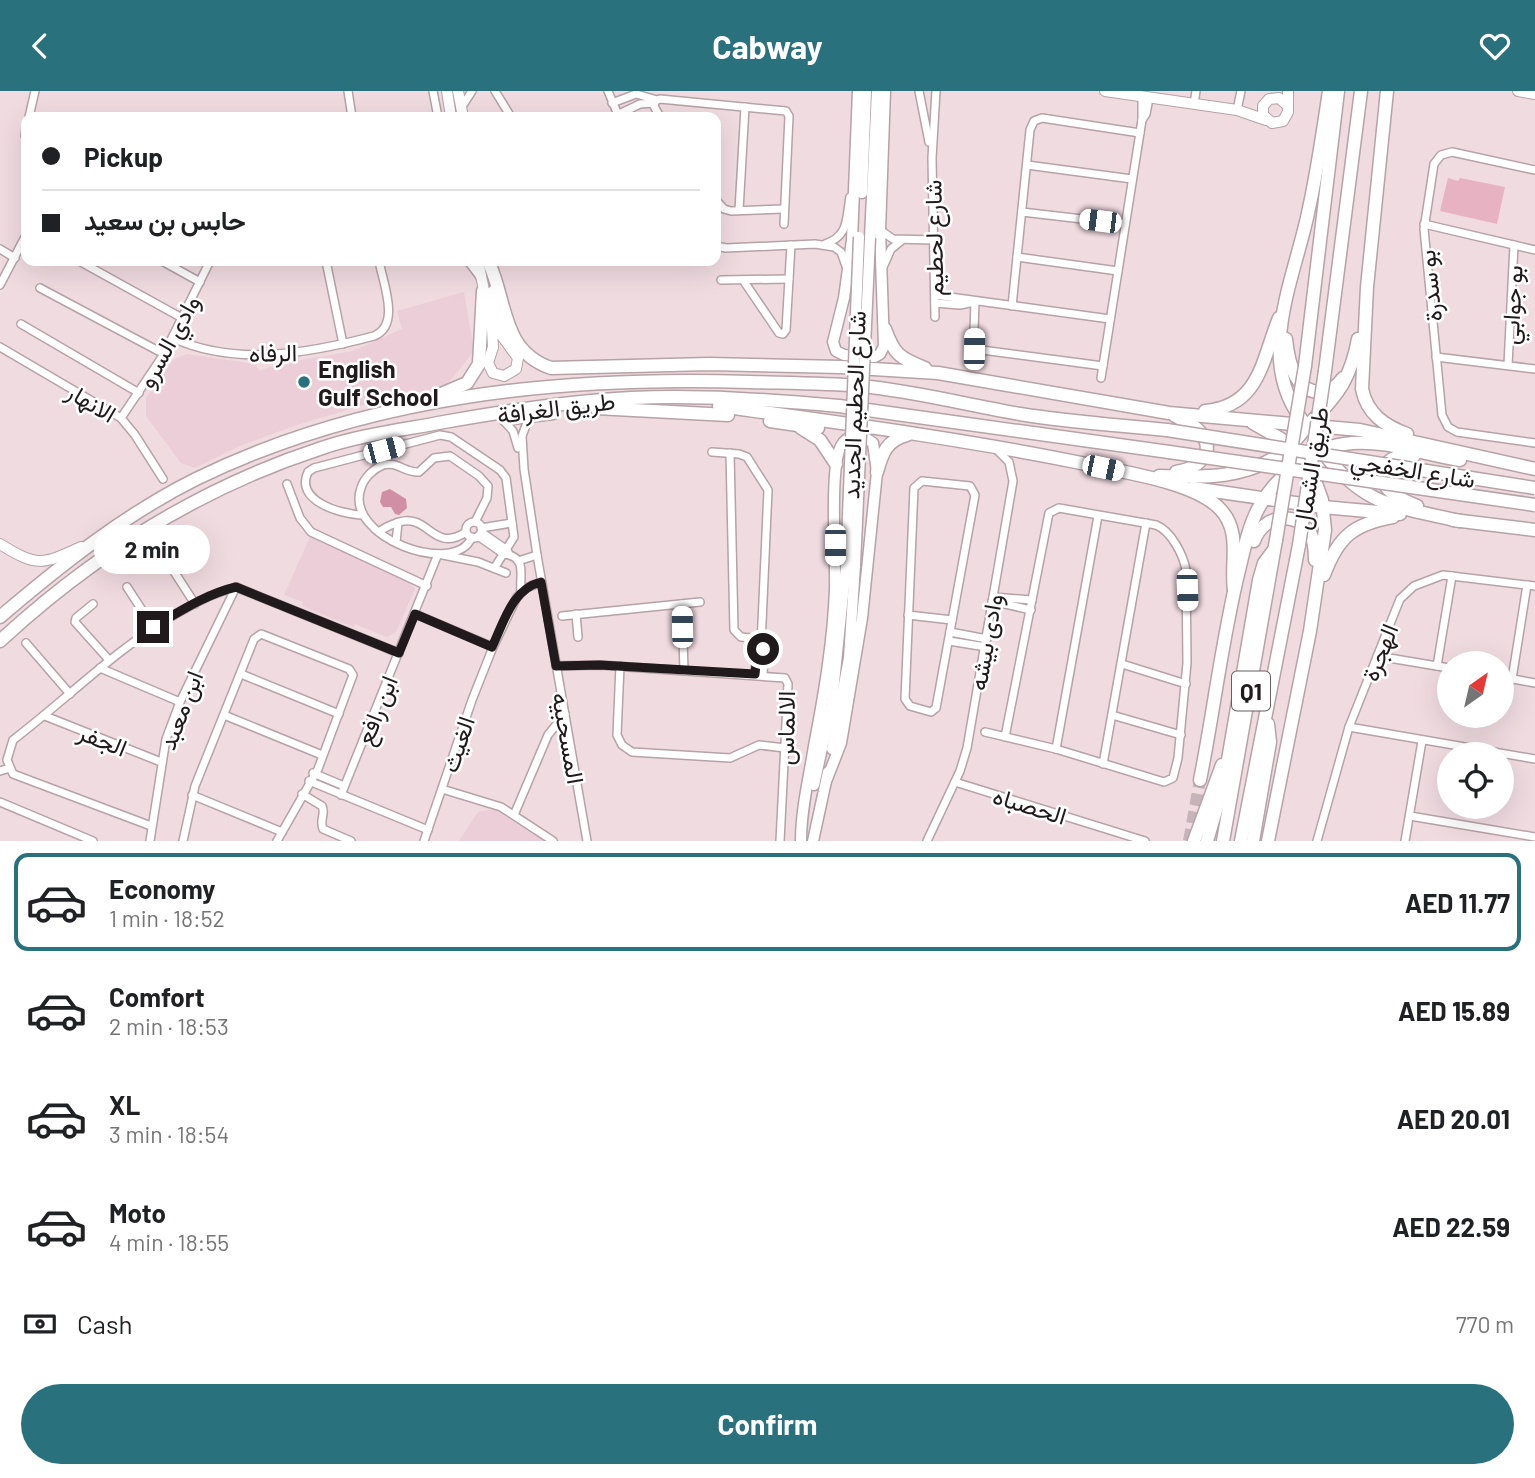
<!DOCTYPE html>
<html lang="en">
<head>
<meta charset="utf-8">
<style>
  :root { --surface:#fff; --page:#f6f6f6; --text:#202124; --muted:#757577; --line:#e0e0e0; --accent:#29717c }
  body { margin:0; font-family:Barlow,Vazirmatn,sans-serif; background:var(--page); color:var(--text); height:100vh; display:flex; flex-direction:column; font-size:26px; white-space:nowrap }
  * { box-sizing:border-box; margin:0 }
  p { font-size:23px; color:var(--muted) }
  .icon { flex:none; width:38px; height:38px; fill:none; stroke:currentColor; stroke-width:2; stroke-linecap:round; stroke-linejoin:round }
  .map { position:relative; height:750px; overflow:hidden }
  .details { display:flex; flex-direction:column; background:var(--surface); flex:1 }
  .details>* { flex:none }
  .hud { position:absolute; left:21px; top:21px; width:700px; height:154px; border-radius:14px; box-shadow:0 7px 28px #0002; display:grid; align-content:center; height:154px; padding:0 21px; background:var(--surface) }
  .needle { width:46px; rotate:34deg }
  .tools { position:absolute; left:1437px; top:560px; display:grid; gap:14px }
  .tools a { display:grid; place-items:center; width:77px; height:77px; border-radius:50%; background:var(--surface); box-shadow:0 7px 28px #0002; font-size:35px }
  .end { position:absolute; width:32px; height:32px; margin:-16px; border:9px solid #211a1c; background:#fff; box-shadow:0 0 0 4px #fff }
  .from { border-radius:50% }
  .bubble { position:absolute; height:49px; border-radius:24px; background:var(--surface); box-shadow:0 7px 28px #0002; font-size:23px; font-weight:700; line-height:49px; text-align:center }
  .car { position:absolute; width:21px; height:42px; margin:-21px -10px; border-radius:9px; box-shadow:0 0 5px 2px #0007; background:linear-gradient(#fff 24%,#345 0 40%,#fff 0 76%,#345 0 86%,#fff 0) }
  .hud b { display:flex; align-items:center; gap:24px; height:66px; font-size:26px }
  .hud b+b { border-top:2px solid var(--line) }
  .hud i { width:18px; height:18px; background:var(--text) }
  ul { padding:12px 0 0; list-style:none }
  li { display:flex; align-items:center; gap:21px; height:98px; margin:0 14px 10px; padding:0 7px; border:4px solid transparent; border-radius:14px }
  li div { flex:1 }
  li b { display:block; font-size:26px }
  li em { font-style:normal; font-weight:700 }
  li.selected { border-color:var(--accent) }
  li>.icon { width:63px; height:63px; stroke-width:1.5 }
  .pay { display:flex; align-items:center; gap:18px; height:77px; padding:0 21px; font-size:26px }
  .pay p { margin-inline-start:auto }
  .button { display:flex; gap:14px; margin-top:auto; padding:14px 21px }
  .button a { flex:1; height:80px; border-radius:42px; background:var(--accent); color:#fff; font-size:28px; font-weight:700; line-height:80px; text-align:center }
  header { display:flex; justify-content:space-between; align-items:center; height:91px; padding:0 21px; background:var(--accent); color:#fff; font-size:32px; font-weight:700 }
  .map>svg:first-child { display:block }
  .built { fill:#ebced7 }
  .green { fill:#e7b2c2 }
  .water { fill:#d08fa4 }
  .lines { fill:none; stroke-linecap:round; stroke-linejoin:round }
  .highway-tunnel { stroke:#c7b4ba; stroke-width:12; stroke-dasharray:12 6; stroke-linecap:butt }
  .street-casing { stroke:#b6a2a7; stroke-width:10 }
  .secondary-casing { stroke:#b6a2a7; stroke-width:12 }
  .primary-casing { stroke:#b6a2a7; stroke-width:13 }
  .highway-casing { stroke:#b6a2a7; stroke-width:15 }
  .street { stroke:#fff; stroke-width:7 }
  .secondary { stroke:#fff; stroke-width:10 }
  .primary { stroke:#fff; stroke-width:10 }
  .highway { stroke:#fff; stroke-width:12 }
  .primary-bridge-casing { stroke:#b6a2a7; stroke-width:13; stroke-linecap:butt }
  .highway-bridge-casing { stroke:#b6a2a7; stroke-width:15; stroke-linecap:butt }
  .primary-bridge { stroke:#fff; stroke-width:10 }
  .highway-bridge { stroke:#fff; stroke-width:12 }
  .route { stroke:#211a1c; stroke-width:9 }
  .poi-dot { fill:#29717c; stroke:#fff; stroke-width:2.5 }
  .labels { text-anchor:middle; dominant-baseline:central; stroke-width:5; stroke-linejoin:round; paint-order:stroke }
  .shield { fill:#fff; stroke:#645f60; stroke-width:2 }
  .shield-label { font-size:23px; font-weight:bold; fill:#211a1c }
  .street-label { font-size:24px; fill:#211a1c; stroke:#fff }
  .poi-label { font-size:24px; font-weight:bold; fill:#211a1c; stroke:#fff; text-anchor:start }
</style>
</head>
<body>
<header><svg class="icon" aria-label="back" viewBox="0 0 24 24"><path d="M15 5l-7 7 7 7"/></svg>Cabway<svg class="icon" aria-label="heart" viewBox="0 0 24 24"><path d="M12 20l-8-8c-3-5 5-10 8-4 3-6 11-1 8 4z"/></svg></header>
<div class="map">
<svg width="1535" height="750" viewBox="0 0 1535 750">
  <rect width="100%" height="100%" fill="#f0dbe1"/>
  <g class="built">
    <path d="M 464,201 L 474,260 L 446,295 L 377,310 L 297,334 L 242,354 L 195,377 L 181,372 L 146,325 L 146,307 L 174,268 L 187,263 L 255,273 L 259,280 L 273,275 L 277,278 L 295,270 L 353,260 L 402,238 L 397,220 Z"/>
    <path d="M 310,446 L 410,491 L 415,498 L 396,541 L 387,546 L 355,533 L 353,536 L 302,515 L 303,511 L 284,504 Z"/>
    <path d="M 494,718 L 544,750 L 459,750 L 478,721 Z"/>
  </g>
  <path class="green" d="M 1448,87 L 1458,90 L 1460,87 L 1505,96 L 1497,133 L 1440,120 Z"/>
  <path class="water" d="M 390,398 L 406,408 L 407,417 L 399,424 L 395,423 L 391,416 L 383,416 L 380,411 L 382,401 Z"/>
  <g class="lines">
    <path class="highway-tunnel" d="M 1189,750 L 1200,689"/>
    <defs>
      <g id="street">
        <path d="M 348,0 L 352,26"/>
        <path d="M 433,0 L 438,26"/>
        <path d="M 495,0 L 511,26"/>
        <path d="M 608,0 L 619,26"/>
        <path d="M 919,0 L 929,51"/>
        <path d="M 612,12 L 636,3 L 657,9"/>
        <path d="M 1194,13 L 1196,0"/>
        <path d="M 461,17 L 472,0"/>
        <path d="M 1237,19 L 1241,0"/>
        <path d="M 617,24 L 640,13 L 654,12"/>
        <path d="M 29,26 L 35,0"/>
        <path d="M 660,26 L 654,15 L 655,10 L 660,8 L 786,20 L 789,25 L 784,133"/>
        <path d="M 1142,29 L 1146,23 L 1149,7"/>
        <path d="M 25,45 L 26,37"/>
        <path d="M 1027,74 L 1132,88"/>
        <path d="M 1535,79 L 1452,61 L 1441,64 L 1434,73 L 1424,138 L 1442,324 L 1448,336 L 1457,341 L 1535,352"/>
        <path d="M 716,109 L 724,118 L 731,120 L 784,118"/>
        <path d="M 739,119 L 745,16"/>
        <path d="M 1022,121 L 1125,133"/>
        <path d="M 1424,133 L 1535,159"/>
        <path d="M 880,139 L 893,148 L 934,149"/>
        <path d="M 825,153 C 849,145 846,128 850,106"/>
        <path d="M 716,155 L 726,157 L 815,153 L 834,156 L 841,161 L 846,175"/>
        <path d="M 0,158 L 15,167"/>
        <path d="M 1017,166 L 1118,180"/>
        <path d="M 79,170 L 182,227"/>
        <path d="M 162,170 L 200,191"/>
        <path d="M 326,170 L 343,253"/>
        <path d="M 468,170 L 480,186"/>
        <path d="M 884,174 L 891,158 L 901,150"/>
        <path d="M 721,189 L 789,188"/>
        <path d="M 743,189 L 779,242 L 783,243 L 786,239 L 791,154"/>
        <path d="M 0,194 L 26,144"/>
        <path d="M 40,197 L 164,263"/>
        <path d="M 935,204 L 1110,228"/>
        <path d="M 935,212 L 960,214 L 974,211"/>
        <path d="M 1012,215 L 1030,39 L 1034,30 L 1042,27 L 1140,42"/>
        <path d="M 935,226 L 932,67 L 936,0"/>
        <path d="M 21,233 L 139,302"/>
        <path d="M 173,247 C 236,276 310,262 374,245 C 401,234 383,192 379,170"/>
        <path d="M 0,256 L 121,327 L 135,344 L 163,388"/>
        <path d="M 974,258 L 1103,275"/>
        <path d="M 1436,266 L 1535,278"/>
        <path d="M 973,267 L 975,211"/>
        <path d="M 1508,274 L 1514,154"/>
        <path d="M 1101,287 L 1142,29 L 1142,6"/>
        <path d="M 529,326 L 522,345 L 524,378 L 537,464 L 587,750"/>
        <path d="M 121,327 L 164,263 L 210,170"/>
        <path d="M 503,329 L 513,340 L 518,357"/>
        <path d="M 712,361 L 739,363 L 747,366 L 768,399 L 761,554 L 764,562 L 763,584"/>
        <path d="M 730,362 L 734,539 L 741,546 L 761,548"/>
        <path d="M 922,390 L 970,395 L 975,404 L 936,617 L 931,621 L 910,615 L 905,608 L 914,397 Z"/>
        <path d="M 287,393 L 300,427 L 311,441 L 427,495"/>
        <path d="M 361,424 C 341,423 294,410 308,381 L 314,377 L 440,344 L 451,346 L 500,379 L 506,387 L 514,446 L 495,476"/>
        <circle cx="474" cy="439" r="8"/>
        <path d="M 481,437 L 512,432"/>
        <path d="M 379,441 C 386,435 391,434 399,431 C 429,422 433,463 466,441"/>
        <path d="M 481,441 L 507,459 L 509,463"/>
        <path d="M 478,445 L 504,463 C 528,466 519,484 521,501"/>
        <path d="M 472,446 C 455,487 343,446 361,397 C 364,387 373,378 383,374 C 397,370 405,382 419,381 L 434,367 L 450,365 L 479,385 L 488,395 L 487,407 L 475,431"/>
        <path d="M 396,451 L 398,432"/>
        <path d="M 164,465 L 195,513"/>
        <path d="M 518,470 L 537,464"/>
        <path d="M 127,496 L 153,536"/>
        <path d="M 993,506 L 1032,509"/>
        <path d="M 992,510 L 1031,519"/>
        <path d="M 93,513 L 76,527 L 75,531 L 109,569"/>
        <path d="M 682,513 L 684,580"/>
        <path d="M 415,523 L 493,556"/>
        <path d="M 576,523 L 578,546"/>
        <path d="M 908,524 L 952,529"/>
        <path d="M 562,525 L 700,511"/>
        <path d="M 950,541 L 987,548"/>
        <path d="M 949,550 L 986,556"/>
        <path d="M 26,552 L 70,603"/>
        <path d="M 1377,565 L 1449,577"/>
        <path d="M 1122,573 L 1186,593"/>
        <path d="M 556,575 L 600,574 L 785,587 L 788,593 L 780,750"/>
        <path d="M 620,575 L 617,644 L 622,654 L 632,661 L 730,667 L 759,654 L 785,657"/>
        <path d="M 1437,575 L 1452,485"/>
        <path d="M 100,577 L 180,611"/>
        <path d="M 241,583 L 339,623"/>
        <path d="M 755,583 L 756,567 L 761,554"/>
        <path d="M 1502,586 L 1535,592"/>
        <path d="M 1512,588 L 1527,494"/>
        <path d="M 224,624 L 322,664"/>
        <path d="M 1112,624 L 1181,644"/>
        <path d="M 45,625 L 161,671"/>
        <path d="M 1349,636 L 1535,668"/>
        <path d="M 985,641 L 1056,658 L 1164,691 L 1173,687 L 1178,667 L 1187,572 L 1186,479 C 1183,463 1171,440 1156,434 L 1059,417 L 1049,422 L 1005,646"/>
        <path d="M 1056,658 L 1098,425"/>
        <path d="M 1103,673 L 1146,432"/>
        <path d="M 0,680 L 10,677"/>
        <path d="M 313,682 L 344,695"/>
        <path d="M 309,690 L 428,739"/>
        <path d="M 955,691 L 1145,750"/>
        <path d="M 442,698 L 501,716 L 553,750"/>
        <path d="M 302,703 L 322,715 C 326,723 319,729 323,738 L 351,750"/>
        <path d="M 192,704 L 282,741"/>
        <path d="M 341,704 L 438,463 L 478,471 L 506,482"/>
        <path d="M 0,711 L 93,750"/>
        <path d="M 514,724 L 548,644 L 565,623"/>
        <path d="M 1410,725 L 1535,746"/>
        <path d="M 151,735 L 13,683 L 7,669 L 13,649 C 69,606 119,555 181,520 C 198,510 216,501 236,496 L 399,562"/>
        <path d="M 150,750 L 166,648 L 180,611 L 236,496"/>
        <path d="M 183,750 L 195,695 L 254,548 L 261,543 L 349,578 L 353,584 L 318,678 L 277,750"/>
        <path d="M 424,750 L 472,609 L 493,556 L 517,506 L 526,497 L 541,491"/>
        <path d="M 927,750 L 960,680 L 967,657 L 1013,390 L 1009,371 L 997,359"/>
        <path d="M 1317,750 L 1349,636 L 1400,508 L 1414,495 L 1443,484 L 1535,495"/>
        <path d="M 1405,750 L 1422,650"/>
      </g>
      <g id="secondary">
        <path d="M 447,0 L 451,26"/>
        <path d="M 458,0 L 463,26"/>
        <path d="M 1105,0 L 1237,19 L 1266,29"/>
        <path d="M 1518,0 L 1535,3"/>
        <path d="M 1287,14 L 1279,7 L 1269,8 L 1263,15 L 1263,24 L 1272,32 L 1283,30 L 1288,21 L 1288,0"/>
        <path d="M 478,170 L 492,238 L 493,256 L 488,272 L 493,282 L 504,285 L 516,278 L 518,267 L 502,245 L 493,200"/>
        <path d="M 0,453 C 37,476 42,474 81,456"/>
      </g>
      <g id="primary">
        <path d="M 858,0 L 852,149 L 844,207 L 833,251 L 836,260 L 844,264 L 875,266 L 880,263 L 884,255 L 880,139 L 885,0"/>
        <path d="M 862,102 L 866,0"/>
        <path d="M 870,147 L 877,0"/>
        <path d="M 832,658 L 849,567 L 855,474"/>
        <path d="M 814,694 L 832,611 L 846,475"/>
        <path d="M 801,750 C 801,718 809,687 814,655 C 824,603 833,551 835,498 C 836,467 829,377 841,355 C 848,342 863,344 873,352 L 877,381 L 862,527 L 841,652 L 827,688"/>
        <path d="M 813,750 L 828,681"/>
      </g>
      <g id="highway">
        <path d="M 1387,0 L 1367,196 L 1362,298 C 1367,323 1385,335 1407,343"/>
        <path d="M 489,172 C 507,210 501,260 551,277 L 709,273 L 841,276 L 938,282 L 1169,322 L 1360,339 L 1535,378"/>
        <path d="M 885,238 C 894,263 899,267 925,277"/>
        <path d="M 1286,248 C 1288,268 1294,301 1320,301 C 1330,301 1337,295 1343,287"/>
        <path d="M 1305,275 L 1338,0"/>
        <path d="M 1325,280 L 1361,0"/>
        <path d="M 439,304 L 467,292 L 479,273 L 483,200"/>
        <path d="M 719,315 C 842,332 964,348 1086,373 C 1122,381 1195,391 1220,418 C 1242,441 1230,471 1234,499"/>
        <path d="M 596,317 L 728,324"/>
        <path d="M 1205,320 C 1260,315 1262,269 1279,227"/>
        <path d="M 1175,325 C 1183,329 1193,333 1199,340 C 1219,361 1197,378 1176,381"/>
        <path d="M 505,328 L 553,322"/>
        <path d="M 1302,329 C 1255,267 1294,189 1308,122 C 1317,82 1323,41 1329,0"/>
        <path d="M 770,330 L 818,337"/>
        <path d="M 1253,332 L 1281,348 L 1295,361"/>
        <path d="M 801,337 L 820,349 L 836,373"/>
        <path d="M 1321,359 C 1365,416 1394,415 1460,430"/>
        <path d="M 1414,365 C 1408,365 1402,365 1397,366 C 1383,370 1378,387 1388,398 C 1395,406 1407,411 1417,415"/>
        <path d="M 877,381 C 882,362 887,349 907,344"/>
        <path d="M 1159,385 C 1204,387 1250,388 1287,358 C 1296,350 1303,339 1312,330 C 1339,303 1351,286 1358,248"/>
        <path d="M 1193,397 L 1323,416 L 1400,423"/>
        <path d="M 1453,429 L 1535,439"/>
        <path d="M 1254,450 C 1262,425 1295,418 1310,442 C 1315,450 1315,460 1315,469"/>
        <path d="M 1324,484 C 1338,446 1353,433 1393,426"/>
        <path d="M 0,526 C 61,474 124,424 196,388 C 368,304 562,285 750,291 C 787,292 824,292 861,295 C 915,300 967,314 1020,323 C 1068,331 1118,334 1167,339"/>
        <path d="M 0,550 C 92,465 200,397 319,358 C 359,344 402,339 444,331 C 506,320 569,310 632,307 C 701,304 771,309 839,315 L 1169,361"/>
        <path d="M 1200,689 C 1214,619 1222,548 1239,479 C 1244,459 1248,437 1258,418 C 1275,387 1308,358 1344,353 C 1382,347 1422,363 1460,369"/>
        <path d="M 1194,750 L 1222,674"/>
        <path d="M 1207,750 L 1224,692 L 1259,489 L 1264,472 L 1273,460"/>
        <path d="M 1223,750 L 1276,449"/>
        <path d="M 1241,750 L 1299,454"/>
        <path d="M 1253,750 L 1270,651 L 1268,633"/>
        <path d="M 1268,750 L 1310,540 L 1325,439 L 1322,409 L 1313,384 L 1307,375"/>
      </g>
    </defs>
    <use href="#street" class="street-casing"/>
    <use href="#secondary" class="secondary-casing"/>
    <use href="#primary" class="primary-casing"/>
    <use href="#highway" class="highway-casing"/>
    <use href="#street" class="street"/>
    <use href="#secondary" class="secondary"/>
    <use href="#primary" class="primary"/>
    <use href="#highway" class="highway"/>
    <defs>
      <g id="primary-bridge">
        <path d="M 855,474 L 870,147"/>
        <path d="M 846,475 L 859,146"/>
      </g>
      <g id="highway-bridge">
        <path d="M 1167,339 L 1535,397"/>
        <path d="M 1169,361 L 1535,414"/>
        <path d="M 1276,449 L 1305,275"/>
        <path d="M 1299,454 L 1325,280"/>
      </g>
    </defs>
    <use href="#primary-bridge" class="primary-bridge-casing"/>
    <use href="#highway-bridge" class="highway-bridge-casing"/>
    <use href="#primary-bridge" class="primary-bridge"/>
    <use href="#highway-bridge" class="highway-bridge"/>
  </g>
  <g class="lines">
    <path class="route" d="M 153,536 C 179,521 206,503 236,496 L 399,562 L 415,523 L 492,556 C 504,531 512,498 541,491 L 556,575 L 600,574 L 755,583 L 757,562 L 761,554 L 763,558"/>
  </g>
  <circle class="poi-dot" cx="304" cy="291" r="7"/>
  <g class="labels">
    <rect class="shield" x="1232" y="580.5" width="38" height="39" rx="5"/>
    <g class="shield-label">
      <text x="1251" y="600">Q1</text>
    </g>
    <g class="street-label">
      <text transform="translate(933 147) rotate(-91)">شارع لحطيم</text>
      <text transform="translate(1429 195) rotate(-96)">بو سدرة</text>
      <text transform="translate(1511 214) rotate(-87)">بو جوابي</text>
      <text transform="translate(168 250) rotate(-61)">وادي السرو</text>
      <text transform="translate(273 261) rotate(-1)">الرفاه</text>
      <text transform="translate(92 311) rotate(31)">الانهار</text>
      <text transform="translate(853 314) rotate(-88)">شارع الحطيم الجديد</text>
      <text transform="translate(556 316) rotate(-7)">طريق الغرافة</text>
      <text transform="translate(1310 377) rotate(-81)">طريق الشمال</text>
      <text transform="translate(1413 378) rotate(9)">شارع الخفجي</text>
      <text transform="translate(985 551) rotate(-80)">وادى بيشه</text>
      <text transform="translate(1379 561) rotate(-68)">الهجرة</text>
      <text transform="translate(180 619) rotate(-69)">ابن معبد</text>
      <text transform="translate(376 619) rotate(-68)">ابن رافع</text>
      <text transform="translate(785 637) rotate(-89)">الالماس</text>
      <text transform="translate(569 647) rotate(80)">المسحبيه</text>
      <text transform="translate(103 648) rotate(22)">الجفر</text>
      <text transform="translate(457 653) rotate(-71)">الغيث</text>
      <text transform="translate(1030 714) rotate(17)">الحصباه</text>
    </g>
    <g class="poi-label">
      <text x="318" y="277">English<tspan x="318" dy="28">Gulf School</tspan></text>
    </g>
  </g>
</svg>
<div class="tools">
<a><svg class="needle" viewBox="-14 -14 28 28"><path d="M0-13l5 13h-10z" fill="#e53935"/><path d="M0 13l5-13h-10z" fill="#757577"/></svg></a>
<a><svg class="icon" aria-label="locate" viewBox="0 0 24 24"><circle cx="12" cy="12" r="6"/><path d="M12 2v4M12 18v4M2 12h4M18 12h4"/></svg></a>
</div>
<i class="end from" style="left:763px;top:558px"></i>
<i class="end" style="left:153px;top:536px"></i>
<div class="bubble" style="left:94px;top:434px;width:116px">2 min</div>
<i class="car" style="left:1100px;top:130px;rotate:277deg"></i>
<i class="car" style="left:974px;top:258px;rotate:1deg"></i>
<i class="car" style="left:384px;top:359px;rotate:75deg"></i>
<i class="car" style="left:1103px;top:377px;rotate:102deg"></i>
<i class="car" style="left:835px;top:454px;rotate:180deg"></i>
<i class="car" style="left:1187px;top:499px;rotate:178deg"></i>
<i class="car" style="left:682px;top:536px;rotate:359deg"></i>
<div class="hud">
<b><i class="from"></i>Pickup</b>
<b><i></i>حابس بن سعيد</b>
</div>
</div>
<section class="details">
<ul>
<li class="selected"><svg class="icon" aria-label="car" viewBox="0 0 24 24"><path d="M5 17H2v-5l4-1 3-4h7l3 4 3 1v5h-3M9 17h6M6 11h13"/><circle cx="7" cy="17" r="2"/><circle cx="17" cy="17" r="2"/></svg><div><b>Economy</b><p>1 min · 18:52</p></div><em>AED 11.77</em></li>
<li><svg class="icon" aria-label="car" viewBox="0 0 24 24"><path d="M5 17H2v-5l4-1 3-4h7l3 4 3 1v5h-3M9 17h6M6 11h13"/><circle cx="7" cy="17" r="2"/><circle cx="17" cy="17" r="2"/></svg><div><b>Comfort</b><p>2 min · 18:53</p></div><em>AED 15.89</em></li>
<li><svg class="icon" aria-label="car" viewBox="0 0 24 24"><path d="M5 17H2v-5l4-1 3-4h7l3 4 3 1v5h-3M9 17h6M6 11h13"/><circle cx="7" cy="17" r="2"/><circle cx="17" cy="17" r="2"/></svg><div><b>XL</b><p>3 min · 18:54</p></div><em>AED 20.01</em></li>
<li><svg class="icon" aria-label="car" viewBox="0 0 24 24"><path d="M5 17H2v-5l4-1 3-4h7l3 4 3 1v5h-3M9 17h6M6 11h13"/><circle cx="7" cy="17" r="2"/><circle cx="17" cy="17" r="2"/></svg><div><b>Moto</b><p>4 min · 18:55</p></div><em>AED 22.59</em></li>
</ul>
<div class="pay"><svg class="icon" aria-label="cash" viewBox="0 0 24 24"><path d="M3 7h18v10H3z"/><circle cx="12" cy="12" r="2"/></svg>Cash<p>770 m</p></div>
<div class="button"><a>Confirm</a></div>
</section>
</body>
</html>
